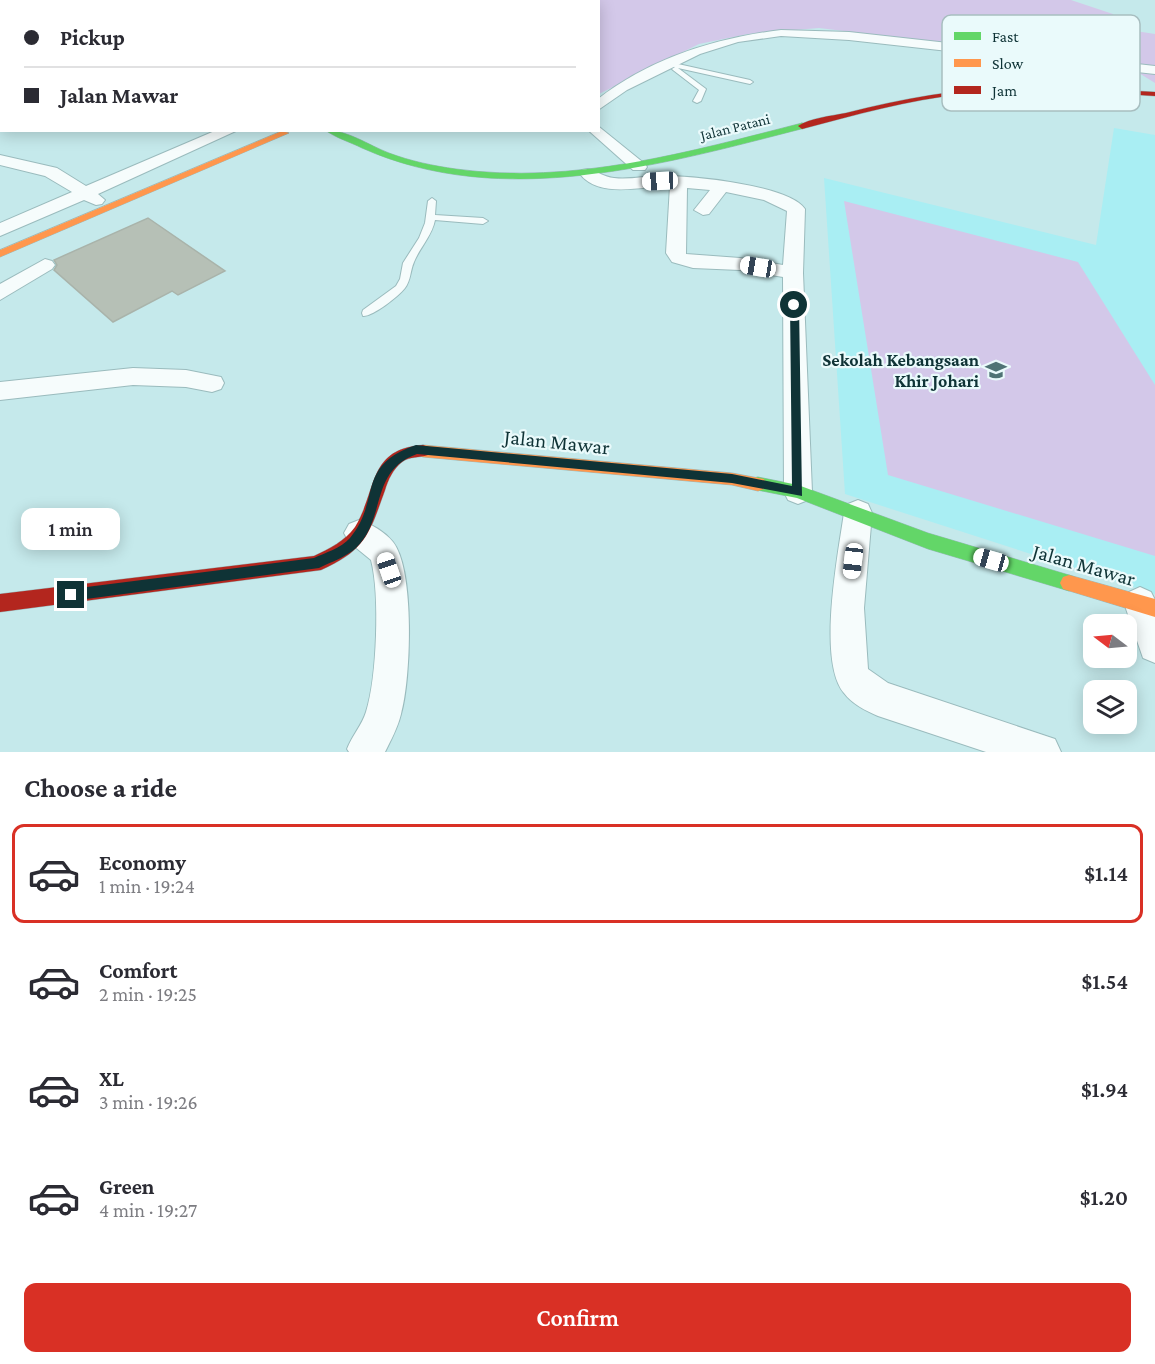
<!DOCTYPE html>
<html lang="en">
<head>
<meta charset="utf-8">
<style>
  :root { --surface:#fff; --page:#f2f2f3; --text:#2b2b33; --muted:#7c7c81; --line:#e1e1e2; --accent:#d93025 }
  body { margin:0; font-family:"Crimson Pro",serif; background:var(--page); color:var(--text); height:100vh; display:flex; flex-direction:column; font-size:22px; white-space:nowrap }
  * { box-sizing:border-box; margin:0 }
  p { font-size:20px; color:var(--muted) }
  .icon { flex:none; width:33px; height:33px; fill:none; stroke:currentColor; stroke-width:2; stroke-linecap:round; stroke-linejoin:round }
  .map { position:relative; height:752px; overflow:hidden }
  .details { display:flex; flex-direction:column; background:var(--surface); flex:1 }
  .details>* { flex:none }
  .banner { position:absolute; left:0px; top:0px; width:600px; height:132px; box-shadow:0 3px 15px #0003; display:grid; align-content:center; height:132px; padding:0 24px; background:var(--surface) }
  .needle { width:39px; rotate:286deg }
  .fabs { position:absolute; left:1083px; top:614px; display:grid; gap:12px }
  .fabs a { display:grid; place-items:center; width:54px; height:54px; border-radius:12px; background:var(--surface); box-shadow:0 3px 15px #0003; font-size:30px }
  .end { position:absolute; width:27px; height:27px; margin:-14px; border:8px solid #0f3336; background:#fff; box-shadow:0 0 0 3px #fff }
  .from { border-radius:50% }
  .bubble { position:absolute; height:42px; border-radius:12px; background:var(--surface); box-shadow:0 3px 15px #0003; font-size:20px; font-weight:600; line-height:42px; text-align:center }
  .car { position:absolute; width:18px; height:36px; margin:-18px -9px; border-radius:8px; box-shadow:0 0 4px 2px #0007; background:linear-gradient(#fff 24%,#345 0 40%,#fff 0 76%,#345 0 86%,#fff 0) }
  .banner b { display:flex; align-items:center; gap:21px; height:57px; font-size:22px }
  .banner b+b { border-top:2px solid var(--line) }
  .banner i { width:15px; height:15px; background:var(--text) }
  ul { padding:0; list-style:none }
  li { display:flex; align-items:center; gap:18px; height:99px; margin:0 12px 9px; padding:0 12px; border:3px solid transparent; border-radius:12px }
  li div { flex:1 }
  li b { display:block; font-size:22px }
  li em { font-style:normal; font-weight:600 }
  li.selected { border-color:var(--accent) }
  li>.icon { width:54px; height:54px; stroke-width:1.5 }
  h2 { padding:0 24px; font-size:27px; line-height:72px }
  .action { display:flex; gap:12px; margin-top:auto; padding:12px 24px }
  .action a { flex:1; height:69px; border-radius:12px; background:var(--accent); color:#fff; font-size:24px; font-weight:600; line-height:69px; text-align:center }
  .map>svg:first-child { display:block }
  .built { fill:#a9eef3 }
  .green { fill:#d3c8e9 }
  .building { fill:#b6c0b6; stroke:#a9b3aa; stroke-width:1.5 }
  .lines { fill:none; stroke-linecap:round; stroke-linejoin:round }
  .lane-casing { stroke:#9abbbd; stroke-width:2 }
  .street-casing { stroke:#9abbbd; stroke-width:2 }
  .fast-casing { stroke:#9abbbd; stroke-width:1 }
  .slow-casing { stroke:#9abbbd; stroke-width:1 }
  .jam-casing { stroke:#9abbbd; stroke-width:1 }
  .lane { fill:#f6fcfc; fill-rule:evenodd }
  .street { fill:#f6fcfc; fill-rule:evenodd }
  .fast { fill:#63d668; fill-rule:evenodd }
  .slow { fill:#ff974d; fill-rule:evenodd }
  .jam { fill:#b3261e; fill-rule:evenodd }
  .route { fill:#0f3336 }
  .labels { text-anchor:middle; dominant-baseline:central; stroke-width:4.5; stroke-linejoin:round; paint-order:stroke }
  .far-street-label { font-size:15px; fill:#0f3336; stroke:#eafafb }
  .poi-label { font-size:18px; font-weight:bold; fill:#0f3336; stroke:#eafafb; text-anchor:end }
  .near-street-label { font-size:21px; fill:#0f3336; stroke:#eafafb }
  .key { fill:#eafafb; stroke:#a8bec0; stroke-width:1.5 }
  .key-label { font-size:16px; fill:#0f3336 }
</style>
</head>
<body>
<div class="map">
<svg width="1155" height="752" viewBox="0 0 1155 752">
  <rect width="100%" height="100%" fill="#c5e9eb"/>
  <path class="built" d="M 1114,128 L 1155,135 L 1155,594 L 845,494 L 824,178 L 1096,245 Z"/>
  <g class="green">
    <path d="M 551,0 L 1071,0 L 1113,14 L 1116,28 L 1155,34 L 1155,83 L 1126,65 L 819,28 L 748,34 L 699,44 L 599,94 L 598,2 L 550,2 Z"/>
    <path d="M 844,201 L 1078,262 L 1155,385 L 1155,556 L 888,475 Z"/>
  </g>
  <path class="building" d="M 148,218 L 225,271 L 178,295 L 172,291 L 113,322 L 54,270 L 57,265 L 54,260 Z"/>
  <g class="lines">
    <defs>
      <g id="lane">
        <path d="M 137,0 L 145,0 L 134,2 Z"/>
        <path d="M 669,62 L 750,80 L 753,82 L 750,84 L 678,68 L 706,89 L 701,101 L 697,103 L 693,101 L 699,90 L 673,70 L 672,69 L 675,67 L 667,65 L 667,63 Z"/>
        <path d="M 432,198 L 436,201 L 435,215 L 483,218 L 488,221 L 483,224 L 435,220 C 432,236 420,247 414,262 C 410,271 411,280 405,288 C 399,296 372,317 363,316 L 362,313 L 363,310 L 396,286 L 400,279 L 403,263 L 419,238 L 425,223 L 428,201 Z"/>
      </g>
      <g id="street">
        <path d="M 261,0 L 273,0 L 274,2 L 262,2 Z"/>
        <path d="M 781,30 L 849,32 L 1155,66 L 1155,74 L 849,40 L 781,36 L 738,42 L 700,54 L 627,90 L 598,110 L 598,99 C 651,58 716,38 781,30 Z"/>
        <path d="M 0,88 L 2,88 L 0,97 Z"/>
        <path d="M 598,126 L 645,164 L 647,167 L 645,170 L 633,170 L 588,130 L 598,130 Z"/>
        <path d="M 217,130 L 238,130 L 98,194 L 105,200 L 102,204 L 96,205 L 84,200 L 0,236 L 0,223 L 72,192 L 45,176 L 0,165 L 0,155 L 57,168 L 86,186 Z"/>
        <path d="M 588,169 C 597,171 604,177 614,178 C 629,180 644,176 660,176 C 689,175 789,185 805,209 L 803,273 L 812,492 L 808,500 L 798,504 L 788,500 L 784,492 L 783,277 L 740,270 L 693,268 L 672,262 L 666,253 L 670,186 C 643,186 599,199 580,174 L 582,170 ZM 687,188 L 710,190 L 694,210 L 703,215 L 709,214 L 726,192 L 764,200 L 787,211 L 783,265 L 740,258 L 686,254 Z"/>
        <path d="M 45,259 L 52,261 L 55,265 L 52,269 L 0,300 L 0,284 Z"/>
        <path d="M 133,368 L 186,370 L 221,377 L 224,383 L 221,389 L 212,392 L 186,387 L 133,385 L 0,400 L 0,382 Z"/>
        <path d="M 858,500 L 868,504 L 872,513 L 864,608 L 868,669 L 888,683 L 1055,739 L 1061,752 L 986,752 L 878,716 C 866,711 852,704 844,693 C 817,661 838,554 844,513 L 848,504 Z"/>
        <path d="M 359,520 C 371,524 385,532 393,542 C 415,570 411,680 401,714 C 398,727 391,740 385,752 L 349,752 L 347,749 C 352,736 362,725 366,712 C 377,678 380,594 371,560 L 349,542 L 344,533 L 349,524 Z"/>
        <path d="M 1140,587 L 1151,592 L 1155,600 L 1155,663 L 1143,658 L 1124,603 L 1129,592 Z"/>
      </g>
      <g id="fast">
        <path d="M 802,123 L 806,126 L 805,128 C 664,164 503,211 362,148 C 350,142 336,138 325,130 C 348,130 368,145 389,153 C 410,161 434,166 456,169 C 573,185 689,152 802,123 Z"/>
        <path d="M 758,477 L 798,485 L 928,533 L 1069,575 L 1075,577 L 1078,583 L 1075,589 L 1069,591 L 928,549 L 797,498 L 752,489 L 750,484 L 752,479 Z"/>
      </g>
      <g id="slow">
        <rect x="0" y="63" width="2" height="4"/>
        <path d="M 282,131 L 289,133 L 0,257 L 0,250 Z"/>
        <path d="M 423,445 L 732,473 L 764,479 L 766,484 L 764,489 L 758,491 L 732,485 L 423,457 L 418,455 L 415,451 L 418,447 Z"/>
        <path d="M 1069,575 L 1155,599 L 1155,617 L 1063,589 L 1060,583 L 1063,577 Z"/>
      </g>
      <g id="jam">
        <path d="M 540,0 L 539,2 L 531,2 L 533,0 Z"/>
        <path d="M 1045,86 L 1155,92 L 1155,96 C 1091,92 1027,87 963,94 C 908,100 855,115 802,129 L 798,126 C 810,118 831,116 846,113 C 912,96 976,86 1045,86 Z"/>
        <path d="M 423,445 L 428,447 L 431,451 L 428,455 C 419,458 410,456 402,462 C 393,469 388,480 385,490 C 369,534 367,549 321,570 L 0,612 L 0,594 L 314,556 C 329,549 345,541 355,527 C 378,490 367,449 423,445 Z"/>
      </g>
    </defs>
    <use href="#lane" class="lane-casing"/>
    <use href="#street" class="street-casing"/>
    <use href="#fast" class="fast-casing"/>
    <use href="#slow" class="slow-casing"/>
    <use href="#jam" class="jam-casing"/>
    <use href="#lane" class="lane"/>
    <use href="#street" class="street"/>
    <use href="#fast" class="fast"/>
    <use href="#slow" class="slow"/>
    <use href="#jam" class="jam"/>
  </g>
  <path class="route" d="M 794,302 L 799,305 L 802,496 L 732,483 L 417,454 C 369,471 387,518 356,548 C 346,557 331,562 319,568 L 71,601 L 64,595 L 71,589 L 314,558 C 325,553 341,548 350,538 C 382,499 355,466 416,445 L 732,474 L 792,486 L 790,305 Z"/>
  <defs>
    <symbol id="school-bare" viewBox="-9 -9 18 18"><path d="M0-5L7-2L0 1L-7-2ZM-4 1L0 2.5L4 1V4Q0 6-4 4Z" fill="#4f7375" stroke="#eafafb" stroke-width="2.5" paint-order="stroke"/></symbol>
  </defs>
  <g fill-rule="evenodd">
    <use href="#school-bare" x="981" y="355" width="30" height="30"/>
  </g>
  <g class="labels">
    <g class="far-street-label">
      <text transform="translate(735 127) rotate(-14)">Jalan Patani</text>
    </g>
    <g class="poi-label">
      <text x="979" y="360">Sekolah Kebangsaan<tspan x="979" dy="21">Khir Johari</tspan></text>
    </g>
    <g class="near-street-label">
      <text transform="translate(557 442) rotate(6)">Jalan Mawar</text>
      <text transform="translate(1084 565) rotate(16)">Jalan Mawar</text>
    </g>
  </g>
  <rect x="942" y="15" width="198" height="96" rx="9" class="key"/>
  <rect x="954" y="32" width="27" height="8" fill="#63d668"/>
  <rect x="954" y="59" width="27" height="8" fill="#ff974d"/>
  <rect x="954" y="86" width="27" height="8" fill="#b3261e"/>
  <g class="key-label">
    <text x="992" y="42">Fast</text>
    <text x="992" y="69">Slow</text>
    <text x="992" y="96">Jam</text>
  </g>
</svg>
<div class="fabs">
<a><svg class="needle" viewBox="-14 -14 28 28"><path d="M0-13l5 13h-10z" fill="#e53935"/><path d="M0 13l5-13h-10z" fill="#7c7c81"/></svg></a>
<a><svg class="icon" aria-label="layers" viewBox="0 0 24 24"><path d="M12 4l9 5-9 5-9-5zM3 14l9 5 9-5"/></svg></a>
</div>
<i class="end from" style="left:794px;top:305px"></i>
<i class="end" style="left:71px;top:595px"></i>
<div class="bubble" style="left:21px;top:508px;width:99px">1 min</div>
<i class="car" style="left:660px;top:181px;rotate:267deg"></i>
<i class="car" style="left:758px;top:267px;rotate:280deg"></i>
<i class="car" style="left:991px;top:560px;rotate:286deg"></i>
<i class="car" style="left:853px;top:561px;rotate:187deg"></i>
<i class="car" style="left:389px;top:570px;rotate:341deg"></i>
<div class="banner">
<b><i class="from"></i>Pickup</b>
<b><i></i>Jalan Mawar</b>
</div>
</div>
<section class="details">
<h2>Choose a ride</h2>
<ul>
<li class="selected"><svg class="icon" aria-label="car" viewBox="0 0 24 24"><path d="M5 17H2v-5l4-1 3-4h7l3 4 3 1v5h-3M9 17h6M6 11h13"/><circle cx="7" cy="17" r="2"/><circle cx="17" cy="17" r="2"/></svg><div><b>Economy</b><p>1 min · 19:24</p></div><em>$1.14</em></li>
<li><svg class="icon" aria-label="car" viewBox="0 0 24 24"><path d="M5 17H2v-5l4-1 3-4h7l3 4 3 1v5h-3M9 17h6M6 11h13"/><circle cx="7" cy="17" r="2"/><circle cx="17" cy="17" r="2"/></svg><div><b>Comfort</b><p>2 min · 19:25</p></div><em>$1.54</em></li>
<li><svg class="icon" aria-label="car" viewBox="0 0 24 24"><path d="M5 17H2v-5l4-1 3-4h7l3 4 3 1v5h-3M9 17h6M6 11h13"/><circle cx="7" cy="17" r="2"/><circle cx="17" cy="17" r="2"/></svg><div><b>XL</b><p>3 min · 19:26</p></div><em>$1.94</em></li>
<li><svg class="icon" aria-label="car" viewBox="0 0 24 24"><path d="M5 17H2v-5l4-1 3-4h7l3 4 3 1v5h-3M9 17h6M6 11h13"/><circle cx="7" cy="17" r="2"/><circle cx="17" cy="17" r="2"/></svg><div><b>Green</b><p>4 min · 19:27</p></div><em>$1.20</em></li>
</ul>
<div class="action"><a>Confirm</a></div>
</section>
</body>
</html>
